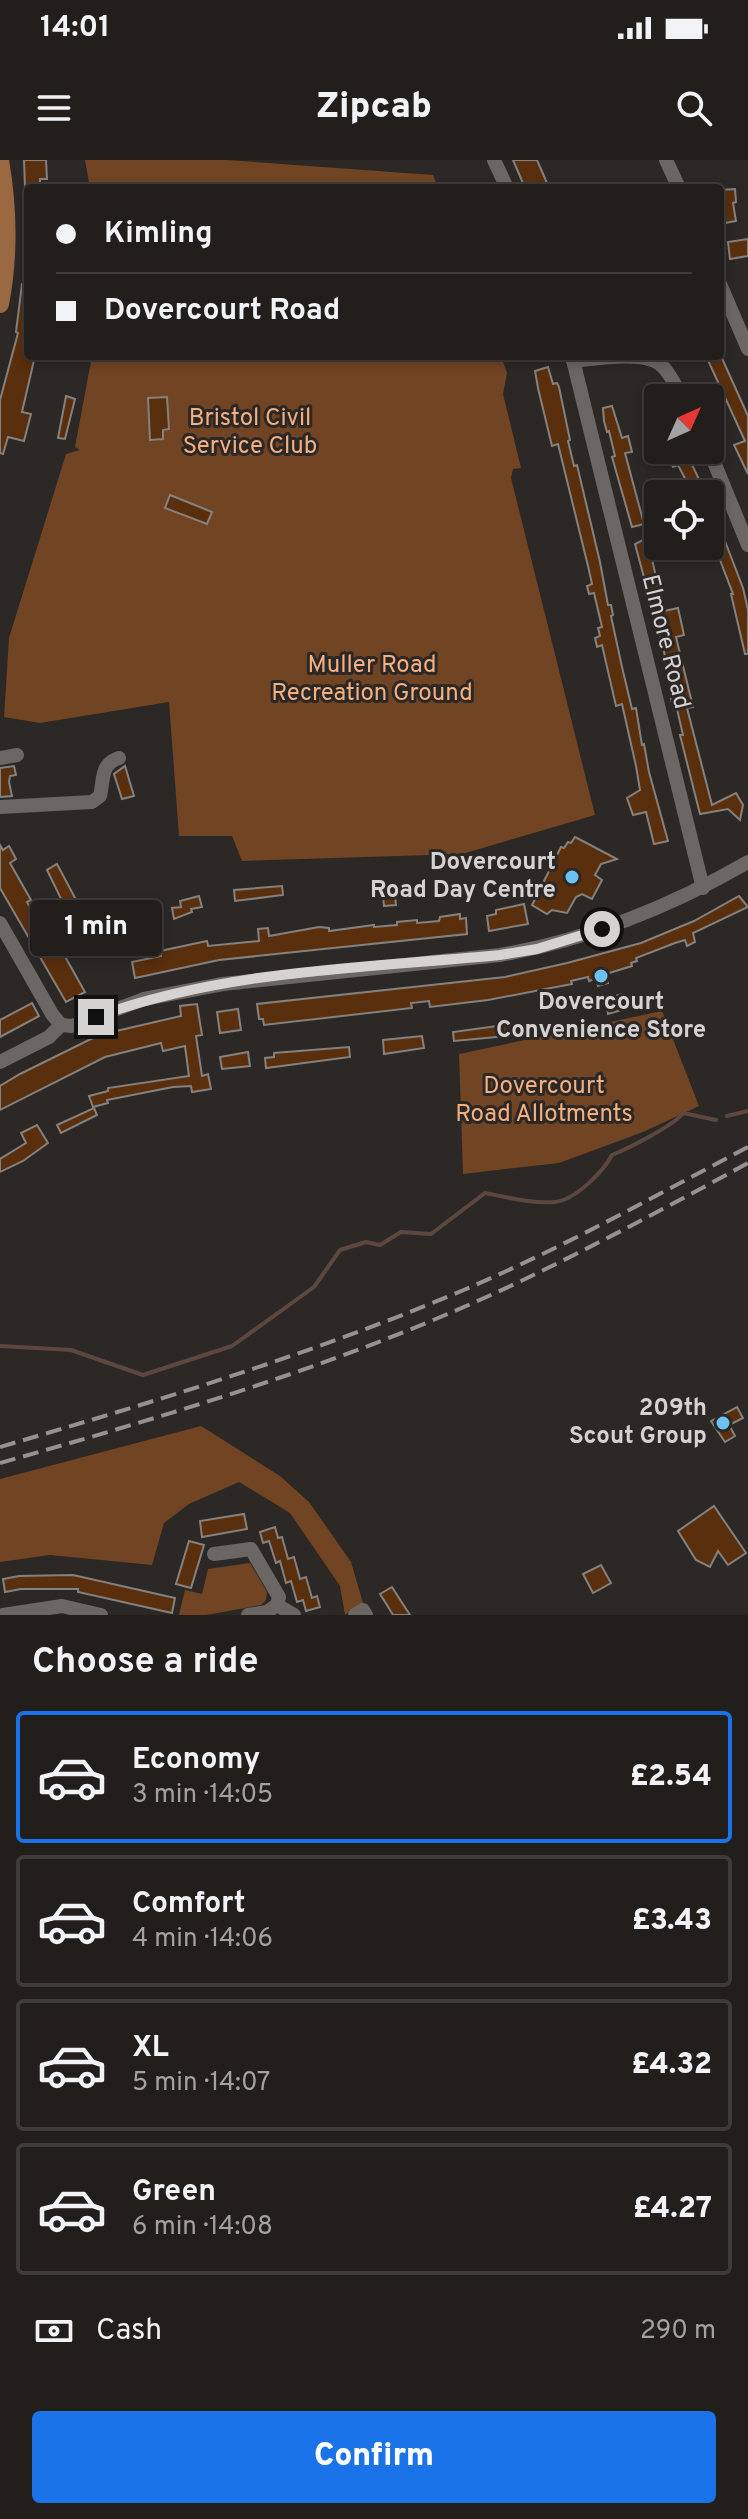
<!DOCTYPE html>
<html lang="en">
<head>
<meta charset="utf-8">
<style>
  :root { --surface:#211e1c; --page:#2d2b29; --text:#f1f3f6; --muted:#a2a2a3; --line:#3e3c3b; --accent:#1a73e8 }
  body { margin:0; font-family:Overpass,sans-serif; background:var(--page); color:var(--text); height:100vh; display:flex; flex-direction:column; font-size:30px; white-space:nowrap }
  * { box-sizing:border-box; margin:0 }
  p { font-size:26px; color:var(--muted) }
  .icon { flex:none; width:44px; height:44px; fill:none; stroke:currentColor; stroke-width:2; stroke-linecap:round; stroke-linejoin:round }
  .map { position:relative; height:1455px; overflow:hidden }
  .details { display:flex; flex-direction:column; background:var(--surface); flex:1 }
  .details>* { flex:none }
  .guide { position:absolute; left:24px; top:24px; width:700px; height:176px; border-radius:8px; box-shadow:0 4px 12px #0003,0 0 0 2px var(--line); display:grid; align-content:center; height:176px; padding:0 32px; background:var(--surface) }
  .needle { width:52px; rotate:45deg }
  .controls { position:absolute; left:644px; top:224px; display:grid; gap:16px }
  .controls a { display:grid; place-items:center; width:80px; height:80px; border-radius:8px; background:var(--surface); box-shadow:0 4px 12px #0003,0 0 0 2px var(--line); font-size:40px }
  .end { position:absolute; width:36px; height:36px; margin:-18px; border:10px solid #d5d3d1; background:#111; box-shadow:0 0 0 4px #111 }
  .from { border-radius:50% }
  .bubble { position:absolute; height:56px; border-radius:8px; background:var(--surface); box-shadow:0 4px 12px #0003,0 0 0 2px var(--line); font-size:26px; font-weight:800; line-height:56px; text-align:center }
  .guide b { display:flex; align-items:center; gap:28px; height:76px; font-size:30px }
  .guide b+b { border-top:2px solid var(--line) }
  .guide i { width:20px; height:20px; background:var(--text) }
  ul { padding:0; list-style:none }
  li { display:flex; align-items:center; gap:24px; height:132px; margin:0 16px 12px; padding:0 16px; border:4px solid var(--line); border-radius:8px }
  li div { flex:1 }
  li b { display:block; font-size:30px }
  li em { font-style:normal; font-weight:800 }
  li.selected { border-color:var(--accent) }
  li>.icon { width:72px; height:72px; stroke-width:1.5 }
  h2 { padding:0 32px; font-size:36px; line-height:96px }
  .pay { display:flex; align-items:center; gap:20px; height:88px; padding:0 32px; font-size:30px }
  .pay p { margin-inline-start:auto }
  .button { display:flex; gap:16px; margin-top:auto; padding:16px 32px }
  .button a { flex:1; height:92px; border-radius:8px; background:var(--accent); color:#fff; font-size:32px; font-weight:800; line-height:92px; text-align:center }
  .status { display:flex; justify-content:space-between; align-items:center; height:56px; padding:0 40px; background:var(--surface); direction:ltr }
  .status svg { height:22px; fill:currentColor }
  header { display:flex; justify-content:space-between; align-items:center; height:104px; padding:0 32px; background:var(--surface); font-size:36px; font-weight:800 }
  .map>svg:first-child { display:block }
  .green { fill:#714424 }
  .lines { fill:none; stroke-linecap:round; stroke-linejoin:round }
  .stream { stroke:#5c483f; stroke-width:4 }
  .building { fill:#5a2f0d; stroke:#85817e; stroke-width:2 }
  .minor { stroke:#6b6764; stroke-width:14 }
  .major { stroke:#9a6942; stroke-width:18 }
  .rail { stroke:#959391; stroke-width:4; stroke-dasharray:16 8; stroke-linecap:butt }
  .route { stroke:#d5d3d1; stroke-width:10 }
  .poi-dot { fill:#6cc3f2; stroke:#2c2826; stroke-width:3 }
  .labels { text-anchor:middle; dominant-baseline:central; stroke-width:6; stroke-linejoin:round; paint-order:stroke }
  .park-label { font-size:24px; fill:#f4b081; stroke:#2c2826 }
  .street-label { font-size:24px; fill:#d5d3d1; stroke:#2c2826 }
  .poi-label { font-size:24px; font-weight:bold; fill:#d5d3d1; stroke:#2c2826; text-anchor:end }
</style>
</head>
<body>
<div class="status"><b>14:01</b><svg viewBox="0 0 49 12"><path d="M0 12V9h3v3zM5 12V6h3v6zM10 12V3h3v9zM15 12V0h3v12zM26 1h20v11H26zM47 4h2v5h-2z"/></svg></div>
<header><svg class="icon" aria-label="menu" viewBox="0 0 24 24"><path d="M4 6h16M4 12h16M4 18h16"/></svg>Zipcab<svg class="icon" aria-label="search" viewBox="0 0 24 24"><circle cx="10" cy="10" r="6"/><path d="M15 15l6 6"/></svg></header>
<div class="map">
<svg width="748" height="1455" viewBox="0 0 748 1455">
  <rect width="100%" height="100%" fill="#2c2826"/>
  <g class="green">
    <path d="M 85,0 L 227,0 L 433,15 L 438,28 L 90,28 Z"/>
    <path d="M 92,196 L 501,196 L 507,213 L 503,234 L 521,308 L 513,309 L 511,318 L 595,655 L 462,694 L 242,701 L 232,676 L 179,676 L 169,542 L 40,563 L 4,557 L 9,478 L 66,294 L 80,290 L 75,287 Z"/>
    <path d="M 662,851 L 699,946 L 643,972 L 559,1003 L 463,1014 L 459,894 Z"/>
    <path d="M 201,1266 L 280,1316 L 309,1342 L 351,1402 L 363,1443 L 345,1455 L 340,1426 L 290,1353 L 239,1322 L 189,1344 L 164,1363 L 152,1405 L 50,1395 L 0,1402 L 0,1319 Z"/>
    <path d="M 250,1403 L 267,1432 L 266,1440 L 261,1445 L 206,1455 L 179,1455 L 185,1430 L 202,1434 L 208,1409 Z"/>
  </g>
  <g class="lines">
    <g class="stream">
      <path d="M 727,956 L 748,951"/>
      <path d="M 0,1186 L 71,1190 L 143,1215 L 232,1186 L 314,1127 L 340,1090 L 366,1082 L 380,1085 L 401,1072 L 431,1074 L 485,1033 C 506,1037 533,1044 555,1042 C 575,1040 603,1012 612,995 C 627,989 675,965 683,953 L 716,960"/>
    </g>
  </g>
  <g class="building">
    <path d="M 24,0 L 46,0 L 47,19 L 40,19 L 40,28 L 25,28 Z"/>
    <path d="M 513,0 L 537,0 L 547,23 L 542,25 L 543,28 L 525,28 Z"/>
    <path d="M 735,29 L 736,42 L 733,43 L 736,61 L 725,63 L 720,30 Z"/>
    <path d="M 748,79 L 748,96 L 730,99 L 728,82 Z"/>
    <path d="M 22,124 L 28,124 L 28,196 L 35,196 L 22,252 L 31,254 L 24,281 L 8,277 L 3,294 L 0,293 L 0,240 L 18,173 L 16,172 Z"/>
    <path d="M 706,196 L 721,196 L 748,256 L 748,314 L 734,285 L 745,281 Z"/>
    <path d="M 548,207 L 553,224 L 557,223 L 559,227 L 570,280 L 568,281 L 574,306 L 577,305 L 600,402 L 608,445 L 611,445 L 613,455 L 611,456 L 622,507 L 632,549 L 636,548 L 642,585 L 644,584 L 649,612 L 668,681 L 654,684 L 646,652 L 633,655 L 627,638 L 640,630 L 636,606 L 622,544 L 616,546 L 602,485 L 597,487 L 595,478 L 600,476 L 598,468 L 602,467 L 594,433 L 589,434 L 587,426 L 592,424 L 588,406 L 558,284 L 552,286 L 538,228 L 535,211 Z"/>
    <path d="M 66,236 L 75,239 L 65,279 L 58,278 Z"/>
    <path d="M 167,237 L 169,269 L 163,270 L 163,279 L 150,280 L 148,238 Z"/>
    <path d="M 612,246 L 622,278 L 628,276 L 632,292 L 625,293 L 644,364 L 632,367 L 612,297 L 615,296 L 609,271 L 607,272 L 604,261 L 603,248 Z"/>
    <path d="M 671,290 L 685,290 L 706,334 L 693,334 L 678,305 L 673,307 L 669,299 L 674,296 Z"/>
    <path d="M 170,335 L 212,352 L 207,364 L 165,348 Z"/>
    <path d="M 718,363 L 743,428 L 748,450 L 748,494 L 745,494 L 731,434 L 733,434 L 720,400 L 715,392 L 710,394 L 710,365 Z"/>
    <path d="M 647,378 L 664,451 L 678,448 L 684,475 L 676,477 L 693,547 L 687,548 L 712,645 L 736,633 L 743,645 L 740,660 L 728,649 L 700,654 L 680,575 L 683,575 L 677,549 L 674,550 L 671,539 L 675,538 L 665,496 L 653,446 L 649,447 L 647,436 L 649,436 L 635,384 Z"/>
    <path d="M 14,606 L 16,615 L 10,616 L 9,622 L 12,636 L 0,637 L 0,608 Z"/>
    <path d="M 125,606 L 134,636 L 122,639 L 114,614 Z"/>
    <path d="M 575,677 L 617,699 L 601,704 L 595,715 L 602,720 L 592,739 L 582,734 L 576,737 L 567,753 L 552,750 L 547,754 L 532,745 L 561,687 L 564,688 L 568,682 L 571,683 Z"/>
    <path d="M 0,685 L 3,690 L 9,686 L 16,699 L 10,703 L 31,740 L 27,742 L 35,758 L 40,755 L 48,769 L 44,771 L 58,796 L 63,793 L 85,832 L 66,842 L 0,728 Z"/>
    <path d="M 57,704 L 82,751 L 64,761 L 60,752 L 66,749 L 47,710 Z"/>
    <path d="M 382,725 L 403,725 L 405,735 L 395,736 L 396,745 L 384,746 Z"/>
    <path d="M 282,726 L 283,735 L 235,741 L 234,730 Z"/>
    <path d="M 199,736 L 202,747 L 191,749 L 192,752 L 174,759 L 172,748 L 181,747 L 180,741 Z"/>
    <path d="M 739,736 L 748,747 L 693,773 L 695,782 L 687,786 L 685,780 L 675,783 L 636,798 L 637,801 L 631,803 L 632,806 L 606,814 L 608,823 L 598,826 L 596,819 L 589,821 L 588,817 L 571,821 L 572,824 L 488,840 L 430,847 L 429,841 L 411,843 L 412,848 L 264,865 L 263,859 L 259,859 L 257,844 L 505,817 L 567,803 L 641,783 L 694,761 Z"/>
    <path d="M 524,744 L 528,764 L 489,771 L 487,756 L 496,754 L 496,750 Z"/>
    <path d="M 460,754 L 460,759 L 466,758 L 467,774 L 219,800 L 135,818 L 132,802 L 161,796 L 160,791 L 207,781 L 208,786 L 259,781 L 258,769 L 268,768 L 269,776 L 319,767 L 329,768 L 329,771 L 374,765 L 374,767 L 397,765 L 397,762 L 417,760 L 417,763 L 439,761 L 440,757 Z"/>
    <path d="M 622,834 L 624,839 L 636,836 L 638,845 L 608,854 L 606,839 Z"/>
    <path d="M 32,843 L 39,856 L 0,877 L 0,860 Z"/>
    <path d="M 197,844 L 202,875 L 196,876 L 202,916 L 208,914 L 211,929 L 192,932 L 191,926 L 173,927 L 107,940 L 108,943 L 93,947 L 89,936 L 108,931 L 108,928 L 189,916 L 185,886 L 163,891 L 161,883 L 105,897 L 0,950 L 0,926 L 20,914 L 99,875 L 181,856 L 180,846 Z"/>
    <path d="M 238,849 L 241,870 L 220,873 L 217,852 Z"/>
    <path d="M 519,863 L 519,866 L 528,865 L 530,874 L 454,881 L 453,872 Z"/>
    <path d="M 422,876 L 424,888 L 384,894 L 383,880 Z"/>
    <path d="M 349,887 L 350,897 L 266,908 L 265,898 L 274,897 L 274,893 Z"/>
    <path d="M 248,892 L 250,906 L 222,909 L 220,897 Z"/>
    <path d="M 94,948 L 97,955 L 61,973 L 57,965 Z"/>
    <path d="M 37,965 L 48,983 L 23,1001 L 0,1012 L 0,999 L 26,983 L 21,973 Z"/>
    <path d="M 737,1247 L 743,1258 L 729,1265 L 735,1276 L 725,1282 L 711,1261 Z"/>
    <path d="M 714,1346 L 746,1393 L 728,1405 L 718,1391 L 710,1407 L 696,1400 L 678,1371 Z"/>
    <path d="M 244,1354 L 247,1369 L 202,1377 L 200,1361 Z"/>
    <path d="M 275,1367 L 278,1378 L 282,1377 L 288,1399 L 294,1397 L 300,1419 L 306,1417 L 312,1438 L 317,1436 L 320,1447 L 306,1451 L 303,1440 L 297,1442 L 291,1421 L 286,1423 L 280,1401 L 276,1403 L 269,1381 L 263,1383 L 260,1372 Z"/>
    <path d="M 189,1381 L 204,1385 L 191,1428 L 176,1424 Z"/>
    <path d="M 601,1405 L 611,1423 L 593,1433 L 583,1414 Z"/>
    <path d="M 73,1415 L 175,1438 L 172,1453 L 78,1432 L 78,1429 L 21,1429 L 5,1432 L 3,1419 L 19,1416 Z"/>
    <path d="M 392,1427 L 399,1438 L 410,1455 L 393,1455 L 387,1445 L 380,1434 Z"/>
  </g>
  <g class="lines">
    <g class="minor">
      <path d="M 494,0 L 507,28"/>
      <path d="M 666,0 L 679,28"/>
      <path d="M 720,124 L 748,189"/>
      <path d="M 572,196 L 703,728"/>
      <path d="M 573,201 C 595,199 644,190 661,205 C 671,213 676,228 682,238"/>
      <path d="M 709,290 L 748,385"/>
      <path d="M 0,598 L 17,595"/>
      <path d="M 0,647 L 92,642 L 100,636 C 104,620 100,604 119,598"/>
      <path d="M 0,763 L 52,854 L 61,865"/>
      <path d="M 61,865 L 72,866 L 144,839 L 223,824 L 500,795 C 588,780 670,747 748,702"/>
      <path d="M 0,902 L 49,877 L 61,865"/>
      <path d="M 214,1394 L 251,1389 L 279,1437 L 277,1445"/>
      <path d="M 277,1445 L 294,1455"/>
      <path d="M 3,1455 L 62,1446 L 101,1455"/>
      <path d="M 248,1455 L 267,1452 L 277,1445"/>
      <path d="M 355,1455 L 363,1450 L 366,1455"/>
    </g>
    <path class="major" d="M 0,144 C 9,98 8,47 0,0"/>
    <g class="rail">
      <path d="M 0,1287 C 157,1241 315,1193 466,1129 C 562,1088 655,1036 748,987"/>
      <path d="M 0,1303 C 177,1253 355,1200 521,1121 C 598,1084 673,1044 748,1003"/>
    </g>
  </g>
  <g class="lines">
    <path class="route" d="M 96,857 C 223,810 365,808 500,795 L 537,789 L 602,769"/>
  </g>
  <g class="poi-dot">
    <circle cx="572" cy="717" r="8"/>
    <circle cx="601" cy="816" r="8"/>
    <circle cx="723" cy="1263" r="8"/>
  </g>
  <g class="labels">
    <g class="park-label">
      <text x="250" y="259">Bristol Civil<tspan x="250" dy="28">Service Club</tspan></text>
      <text x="372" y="506">Muller Road<tspan x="372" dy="28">Recreation Ground</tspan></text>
      <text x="544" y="927">Dovercourt<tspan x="544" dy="28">Road Allotments</tspan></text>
    </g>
    <g class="street-label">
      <text transform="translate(665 482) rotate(76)">Elmore Road</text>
    </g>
    <g class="poi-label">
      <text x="556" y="703">Dovercourt<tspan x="556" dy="28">Road Day Centre</tspan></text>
      <text x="601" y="843" text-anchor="middle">Dovercourt<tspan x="601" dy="28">Convenience Store</tspan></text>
      <text x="707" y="1249">209th<tspan x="707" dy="28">Scout Group</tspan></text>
    </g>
  </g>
</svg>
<div class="controls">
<a><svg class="needle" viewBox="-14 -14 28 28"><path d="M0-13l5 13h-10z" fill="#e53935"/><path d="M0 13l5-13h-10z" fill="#a2a2a3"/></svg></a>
<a><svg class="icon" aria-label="locate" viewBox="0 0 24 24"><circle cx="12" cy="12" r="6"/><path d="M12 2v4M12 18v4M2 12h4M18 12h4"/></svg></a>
</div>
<i class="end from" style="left:602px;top:769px"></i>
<i class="end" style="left:96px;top:857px"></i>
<div class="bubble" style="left:30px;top:740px;width:132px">1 min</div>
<div class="guide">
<b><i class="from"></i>Kimling</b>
<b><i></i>Dovercourt Road</b>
</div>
</div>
<section class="details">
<h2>Choose a ride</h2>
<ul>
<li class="selected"><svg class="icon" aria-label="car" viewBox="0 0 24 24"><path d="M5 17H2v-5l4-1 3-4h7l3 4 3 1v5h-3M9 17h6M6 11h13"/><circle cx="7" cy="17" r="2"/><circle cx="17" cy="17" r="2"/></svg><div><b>Economy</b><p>3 min · 14:05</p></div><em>£2.54</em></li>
<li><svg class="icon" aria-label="car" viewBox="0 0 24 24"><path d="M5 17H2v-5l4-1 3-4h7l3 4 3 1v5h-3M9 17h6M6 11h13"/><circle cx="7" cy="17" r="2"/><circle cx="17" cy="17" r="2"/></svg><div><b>Comfort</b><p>4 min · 14:06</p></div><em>£3.43</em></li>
<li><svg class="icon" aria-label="car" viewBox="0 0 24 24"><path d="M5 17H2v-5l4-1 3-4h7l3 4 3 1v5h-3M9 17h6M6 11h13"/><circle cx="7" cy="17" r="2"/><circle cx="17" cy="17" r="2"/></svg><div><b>XL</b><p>5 min · 14:07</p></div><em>£4.32</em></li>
<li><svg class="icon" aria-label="car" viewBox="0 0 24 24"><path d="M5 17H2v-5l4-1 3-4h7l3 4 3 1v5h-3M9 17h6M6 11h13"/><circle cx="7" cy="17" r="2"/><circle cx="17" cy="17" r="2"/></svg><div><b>Green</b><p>6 min · 14:08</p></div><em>£4.27</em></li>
</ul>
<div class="pay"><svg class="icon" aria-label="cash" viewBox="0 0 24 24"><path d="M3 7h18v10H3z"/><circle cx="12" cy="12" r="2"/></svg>Cash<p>290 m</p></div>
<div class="button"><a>Confirm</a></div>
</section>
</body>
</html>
